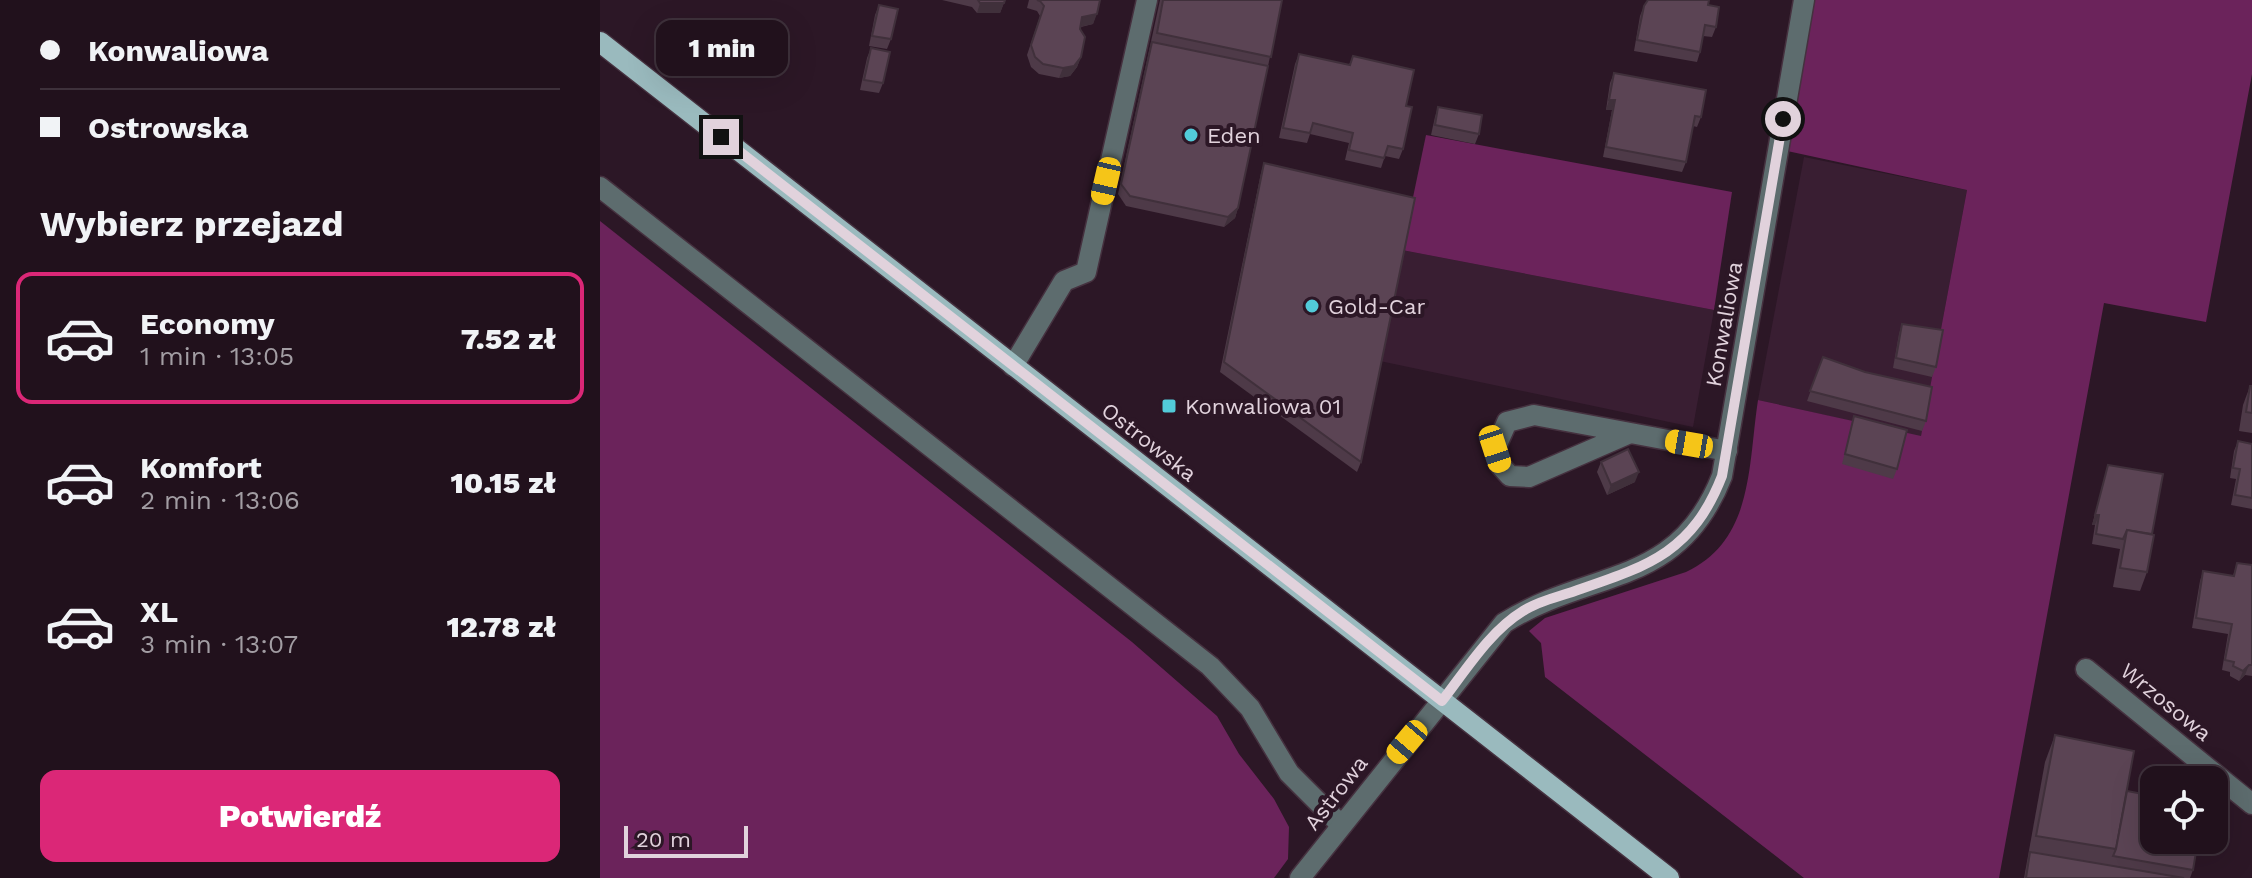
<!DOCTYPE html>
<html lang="pl">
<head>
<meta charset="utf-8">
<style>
  :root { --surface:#21111c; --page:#291a25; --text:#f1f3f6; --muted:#a29da3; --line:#3e313b; --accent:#db2777 }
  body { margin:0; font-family:"Work Sans",sans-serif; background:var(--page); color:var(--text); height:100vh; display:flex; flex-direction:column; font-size:30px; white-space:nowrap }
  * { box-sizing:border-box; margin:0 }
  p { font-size:26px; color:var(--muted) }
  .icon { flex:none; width:44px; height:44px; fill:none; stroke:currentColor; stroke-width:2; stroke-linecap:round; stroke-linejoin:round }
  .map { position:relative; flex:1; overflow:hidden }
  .drawer { display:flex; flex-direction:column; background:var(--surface); width:600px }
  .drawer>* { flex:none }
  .banner { display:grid; align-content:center; height:176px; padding:0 40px; background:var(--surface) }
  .fabs { position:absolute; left:1540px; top:766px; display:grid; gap:16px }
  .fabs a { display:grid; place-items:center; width:88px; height:88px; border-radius:16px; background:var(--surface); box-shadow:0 8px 32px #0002,0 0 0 2px var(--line); font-size:40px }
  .scale { position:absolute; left:24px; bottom:20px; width:124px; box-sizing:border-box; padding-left:8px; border:4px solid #e1d2dc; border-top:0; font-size:22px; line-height:28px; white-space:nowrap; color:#e1d2dc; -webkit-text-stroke:6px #2c1726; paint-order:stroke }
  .end { position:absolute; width:36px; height:36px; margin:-18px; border:10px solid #e1d2dc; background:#111; box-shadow:0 0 0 4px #111 }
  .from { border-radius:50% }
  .bubble { position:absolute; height:56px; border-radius:16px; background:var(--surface); box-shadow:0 8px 32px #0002,0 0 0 2px var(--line); font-size:26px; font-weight:800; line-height:56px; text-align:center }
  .car { position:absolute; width:24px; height:48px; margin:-24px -12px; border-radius:10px; box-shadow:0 0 6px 2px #0007; background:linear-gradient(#f5c518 24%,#345 0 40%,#f5c518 0 76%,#345 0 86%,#f5c518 0) }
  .banner b { display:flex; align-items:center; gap:28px; height:76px; font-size:30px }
  .banner b+b { border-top:2px solid var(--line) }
  .banner i { width:20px; height:20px; background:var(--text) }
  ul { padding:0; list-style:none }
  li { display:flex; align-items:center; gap:24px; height:132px; margin:0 16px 12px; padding:0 24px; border:4px solid transparent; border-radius:16px }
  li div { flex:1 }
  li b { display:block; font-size:30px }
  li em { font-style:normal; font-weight:800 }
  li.current { border-color:var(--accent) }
  li>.icon { width:72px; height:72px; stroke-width:1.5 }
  h2 { padding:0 40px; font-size:36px; line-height:96px }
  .button { display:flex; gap:16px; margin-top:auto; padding:16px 40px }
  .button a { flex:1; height:92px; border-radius:16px; background:var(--accent); color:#fff; font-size:32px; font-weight:800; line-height:92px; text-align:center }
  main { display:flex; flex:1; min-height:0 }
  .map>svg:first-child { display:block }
  .built { fill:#391e32 }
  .green { fill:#6b235b }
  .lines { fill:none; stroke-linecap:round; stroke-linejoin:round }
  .minor-casing { stroke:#45313f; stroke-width:23 }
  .major-casing { stroke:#45313f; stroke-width:23 }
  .minor { stroke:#5d6c6e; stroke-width:20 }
  .major { stroke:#9ababe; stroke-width:20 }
  .wall { fill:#4e3a48 }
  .shaded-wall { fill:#40303b }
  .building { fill:#5b4454; stroke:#40303b; stroke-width:2 }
  .route { stroke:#e1d2dc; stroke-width:10 }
  .poi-dot { fill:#52cbd9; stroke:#2c1726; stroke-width:3 }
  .labels { text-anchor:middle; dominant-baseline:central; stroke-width:8; stroke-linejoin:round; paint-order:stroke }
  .poi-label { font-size:22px; fill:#e1d2dc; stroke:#2c1726; text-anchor:start }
  .street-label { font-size:22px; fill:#e1d2dc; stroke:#2c1726 }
</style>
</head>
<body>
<main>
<section class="drawer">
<div class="banner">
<b><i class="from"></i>Konwaliowa</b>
<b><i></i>Ostrowska</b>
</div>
<h2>Wybierz przejazd</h2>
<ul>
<li class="current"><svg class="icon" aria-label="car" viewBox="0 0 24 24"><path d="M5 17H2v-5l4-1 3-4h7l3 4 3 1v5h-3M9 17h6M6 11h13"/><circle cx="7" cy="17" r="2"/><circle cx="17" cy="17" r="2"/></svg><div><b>Economy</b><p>1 min · 13:05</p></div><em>7.52 zł</em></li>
<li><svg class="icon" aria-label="car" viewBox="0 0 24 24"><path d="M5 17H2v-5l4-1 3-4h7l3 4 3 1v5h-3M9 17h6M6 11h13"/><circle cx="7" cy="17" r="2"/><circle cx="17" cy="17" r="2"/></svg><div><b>Komfort</b><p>2 min · 13:06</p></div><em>10.15 zł</em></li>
<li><svg class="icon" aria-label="car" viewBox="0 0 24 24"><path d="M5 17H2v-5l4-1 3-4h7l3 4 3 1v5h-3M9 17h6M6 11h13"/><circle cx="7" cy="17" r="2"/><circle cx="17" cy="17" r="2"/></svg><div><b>XL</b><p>3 min · 13:07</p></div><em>12.78 zł</em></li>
</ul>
<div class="button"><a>Potwierdź</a></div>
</section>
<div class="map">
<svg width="1652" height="878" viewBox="0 0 1652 878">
  <rect width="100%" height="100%" fill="#2c1726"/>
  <g class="built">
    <path d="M 1204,157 L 1367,190 L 1321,437 L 1158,400 Z"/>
    <path d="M 802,250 L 1114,310 L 1093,427 L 780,361 Z"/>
  </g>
  <g class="green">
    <path d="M 1204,0 L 1652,0 L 1652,74 L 1606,322 L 1504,303 L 1399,878 L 1204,878 L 945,677 L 941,643 L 929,631 L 945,618 L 1086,572 C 1154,540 1148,465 1158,400 L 1321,436 L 1367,190 L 1178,149 Z"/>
    <path d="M 826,135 L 1132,192 L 1114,310 L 802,250 Z"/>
    <path d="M 0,221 L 532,642 L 617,716 L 639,754 L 674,799 L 689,827 L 688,859 L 674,878 L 0,878 Z"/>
  </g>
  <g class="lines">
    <defs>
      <g id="minor">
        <path d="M 0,187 L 610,666 L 650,708 L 689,773 L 741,825"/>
        <path d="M 413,366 L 464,281 L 486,272 L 547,0"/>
        <path d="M 1030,433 L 929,477 L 910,476 L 900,465 L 895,449 L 907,422 L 934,415 L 1127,451"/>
        <path d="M 1486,669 L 1652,804"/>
        <path d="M 700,878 L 904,623 C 991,568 1078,589 1122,476 L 1204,0"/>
      </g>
      <path id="major" d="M 0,42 L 1069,878"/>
    </defs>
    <use href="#minor" class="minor-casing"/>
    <use href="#major" class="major-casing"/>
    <use href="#minor" class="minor"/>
    <use href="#major" class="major"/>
  </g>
  <g class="wall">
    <path d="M 342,0 L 405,0 L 400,13 L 377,13 L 372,7 Z"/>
    <path d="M 429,0 L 500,0 L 493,24 L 481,27 L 481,57 L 477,67 L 470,76 L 459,78 L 439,74 L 431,67 L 427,55 L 440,16 L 437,11 L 427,8 Z"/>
    <path d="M 560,0 L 682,0 L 638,208 L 635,218 L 624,227 L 526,206 L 518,194 Z"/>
    <path d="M 279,5 L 291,39 L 287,49 L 269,46 L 275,15 Z"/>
    <path d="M 1108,5 L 1116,27 L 1112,37 L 1103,36 L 1100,52 L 1097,62 L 1034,51 L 1040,16 L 1044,6 Z"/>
    <path d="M 271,48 L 283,83 L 279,93 L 260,90 L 267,58 Z"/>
    <path d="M 699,54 L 749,65 L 753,56 L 806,106 L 803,149 L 799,159 L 785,156 L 781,168 L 745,160 L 749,143 L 710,134 L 707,143 L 679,138 L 695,64 Z"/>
    <path d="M 1014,73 L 1101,117 L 1097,127 L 1093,126 L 1086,162 L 1082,172 L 1003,157 L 1012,110 L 1006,110 L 1010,83 Z"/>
    <path d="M 838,107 L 879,134 L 875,144 L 831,135 L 835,117 Z"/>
    <path d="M 664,163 L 761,462 L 757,472 L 620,372 L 661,173 Z"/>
    <path d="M 1302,324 L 1336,367 L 1332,377 L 1293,368 L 1299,334 Z"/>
    <path d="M 1223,357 L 1326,421 L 1322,431 L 1207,401 Z"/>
    <path d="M 1650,386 L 1652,386 L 1652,433 L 1639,431 L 1643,405 Z"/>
    <path d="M 1254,416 L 1297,469 L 1293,479 L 1242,464 Z"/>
    <path d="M 1638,441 L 1652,444 L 1652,509 L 1631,505 L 1636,479 L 1630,478 L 1634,451 Z"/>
    <path d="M 1001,462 L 1035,482 L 1007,495 L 997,472 Z"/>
    <path d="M 1508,465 L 1552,534 L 1547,572 L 1540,591 L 1513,587 L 1520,549 L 1492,544 L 1495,525 L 1492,525 Z"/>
    <path d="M 1637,563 L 1652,565 L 1652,676 L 1645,675 L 1639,681 L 1630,676 L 1630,672 L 1622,670 L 1628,634 L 1592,628 L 1600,581 L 1603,571 L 1633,576 Z"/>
    <path d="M 1455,735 L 1527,791 L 1593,870 L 1590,878 L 1424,878 L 1445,762 Z"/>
  </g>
  <g class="shaded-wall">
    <path d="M 380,3 L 404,3 L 400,13 L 377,13 Z"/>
    <path d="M 497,14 L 493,24 L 479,27 L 482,17 Z"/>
    <path d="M 481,57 L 477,67 L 470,76 L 459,78 L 463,68 Z"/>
    <path d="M 1009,100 L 1015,100 L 1012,110 L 1006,110 Z"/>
    <path d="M 638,208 L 635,218 L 624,227 L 628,217 Z"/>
    <path d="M 1039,472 L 1035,482 L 1007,495 L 1011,485 Z"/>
    <path d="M 1495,515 L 1499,515 L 1495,525 L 1492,525 Z"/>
    <path d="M 1649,665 L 1645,675 L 1639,681 L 1643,671 Z"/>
  </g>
  <g class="building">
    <path d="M 378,0 L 405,0 L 404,3 L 380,3 Z"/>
    <path d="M 437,0 L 500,0 L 497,14 L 482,17 L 480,29 L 485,37 L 481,57 L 474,66 L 463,68 L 443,64 L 435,57 L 431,45 L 444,6 L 440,1 Z"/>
    <path d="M 563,0 L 682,0 L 671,57 L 557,33 Z"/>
    <path d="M 1048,0 L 1109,0 L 1108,5 L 1119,7 L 1116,27 L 1105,25 L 1100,52 L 1037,40 L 1044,6 Z"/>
    <path d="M 279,5 L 298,9 L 291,39 L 272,36 Z"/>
    <path d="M 552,42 L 668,66 L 638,208 L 628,217 L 530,196 L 521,184 Z"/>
    <path d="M 271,48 L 290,52 L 283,83 L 264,80 Z"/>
    <path d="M 699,54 L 750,65 L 753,56 L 814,70 L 806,106 L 812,107 L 803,149 L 788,146 L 784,158 L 749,150 L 753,133 L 713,123 L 710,133 L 683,128 Z"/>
    <path d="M 1014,73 L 1106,90 L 1101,117 L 1095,116 L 1086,162 L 1006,147 L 1015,100 L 1009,100 Z"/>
    <path d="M 838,107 L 882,115 L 879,134 L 835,125 Z"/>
    <path d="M 664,163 L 815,198 L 761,462 L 624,362 Z"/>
    <path d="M 1302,324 L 1343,330 L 1336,367 L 1296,358 Z"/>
    <path d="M 1223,357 L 1265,372 L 1332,387 L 1326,421 L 1210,391 Z"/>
    <path d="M 1650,386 L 1652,386 L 1652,413 L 1646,412 Z"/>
    <path d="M 1254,416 L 1307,430 L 1297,469 L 1245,454 Z"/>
    <path d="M 1638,441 L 1652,444 L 1652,498 L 1635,495 L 1640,469 L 1633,468 Z"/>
    <path d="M 1028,449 L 1039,472 L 1011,485 L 1001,462 Z"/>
    <path d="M 1508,465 L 1563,474 L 1552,534 L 1527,530 L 1523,539 L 1496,534 L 1499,515 L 1495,515 Z"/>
    <path d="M 1527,530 L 1554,535 L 1547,572 L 1520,568 Z"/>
    <path d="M 1637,563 L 1652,565 L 1652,665 L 1649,665 L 1643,671 L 1633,666 L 1634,662 L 1625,660 L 1632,624 L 1596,618 L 1603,571 L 1634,576 Z"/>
    <path d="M 1455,735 L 1534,751 L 1516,849 L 1436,836 Z"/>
    <path d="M 1527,791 L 1554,796 L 1554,840 L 1598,840 L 1593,870 L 1513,856 L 1516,849 Z"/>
    <path d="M 1430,852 L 1584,878 L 1426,878 Z"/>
  </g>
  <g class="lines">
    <path class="route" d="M 121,137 L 842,701 C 866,670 890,631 923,611 C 938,601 958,597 975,591 C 1048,566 1092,553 1122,476 L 1183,119"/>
  </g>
  <g class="poi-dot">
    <circle cx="591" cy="135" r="8"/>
    <circle cx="712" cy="306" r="8"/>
    <rect x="561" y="398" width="16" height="16" rx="4"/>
  </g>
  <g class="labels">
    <g class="poi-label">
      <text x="607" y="135">Eden</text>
      <text x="728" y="306">Gold-Car</text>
      <text x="585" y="406">Konwaliowa 01</text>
    </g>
    <g class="street-label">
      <text transform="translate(1124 324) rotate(-80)">Konwaliowa</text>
      <text transform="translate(549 442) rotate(38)">Ostrowska</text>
      <text transform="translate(1566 702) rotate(39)">Wrzosowa</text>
      <text transform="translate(736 793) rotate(-52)">Astrowa</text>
    </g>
  </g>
</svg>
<div class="fabs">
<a><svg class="icon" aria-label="locate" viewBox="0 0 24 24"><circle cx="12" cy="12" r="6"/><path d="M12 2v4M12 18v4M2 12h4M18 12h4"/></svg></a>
</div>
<div class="scale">20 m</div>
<i class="end from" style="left:1183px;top:119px"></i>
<i class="end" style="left:121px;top:137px"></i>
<div class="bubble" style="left:56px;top:20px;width:132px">1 min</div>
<i class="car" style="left:506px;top:181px;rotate:193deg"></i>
<i class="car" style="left:1089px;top:444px;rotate:280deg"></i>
<i class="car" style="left:895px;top:449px;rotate:162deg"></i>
<i class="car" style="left:807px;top:742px;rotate:220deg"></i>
</div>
</main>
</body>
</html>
